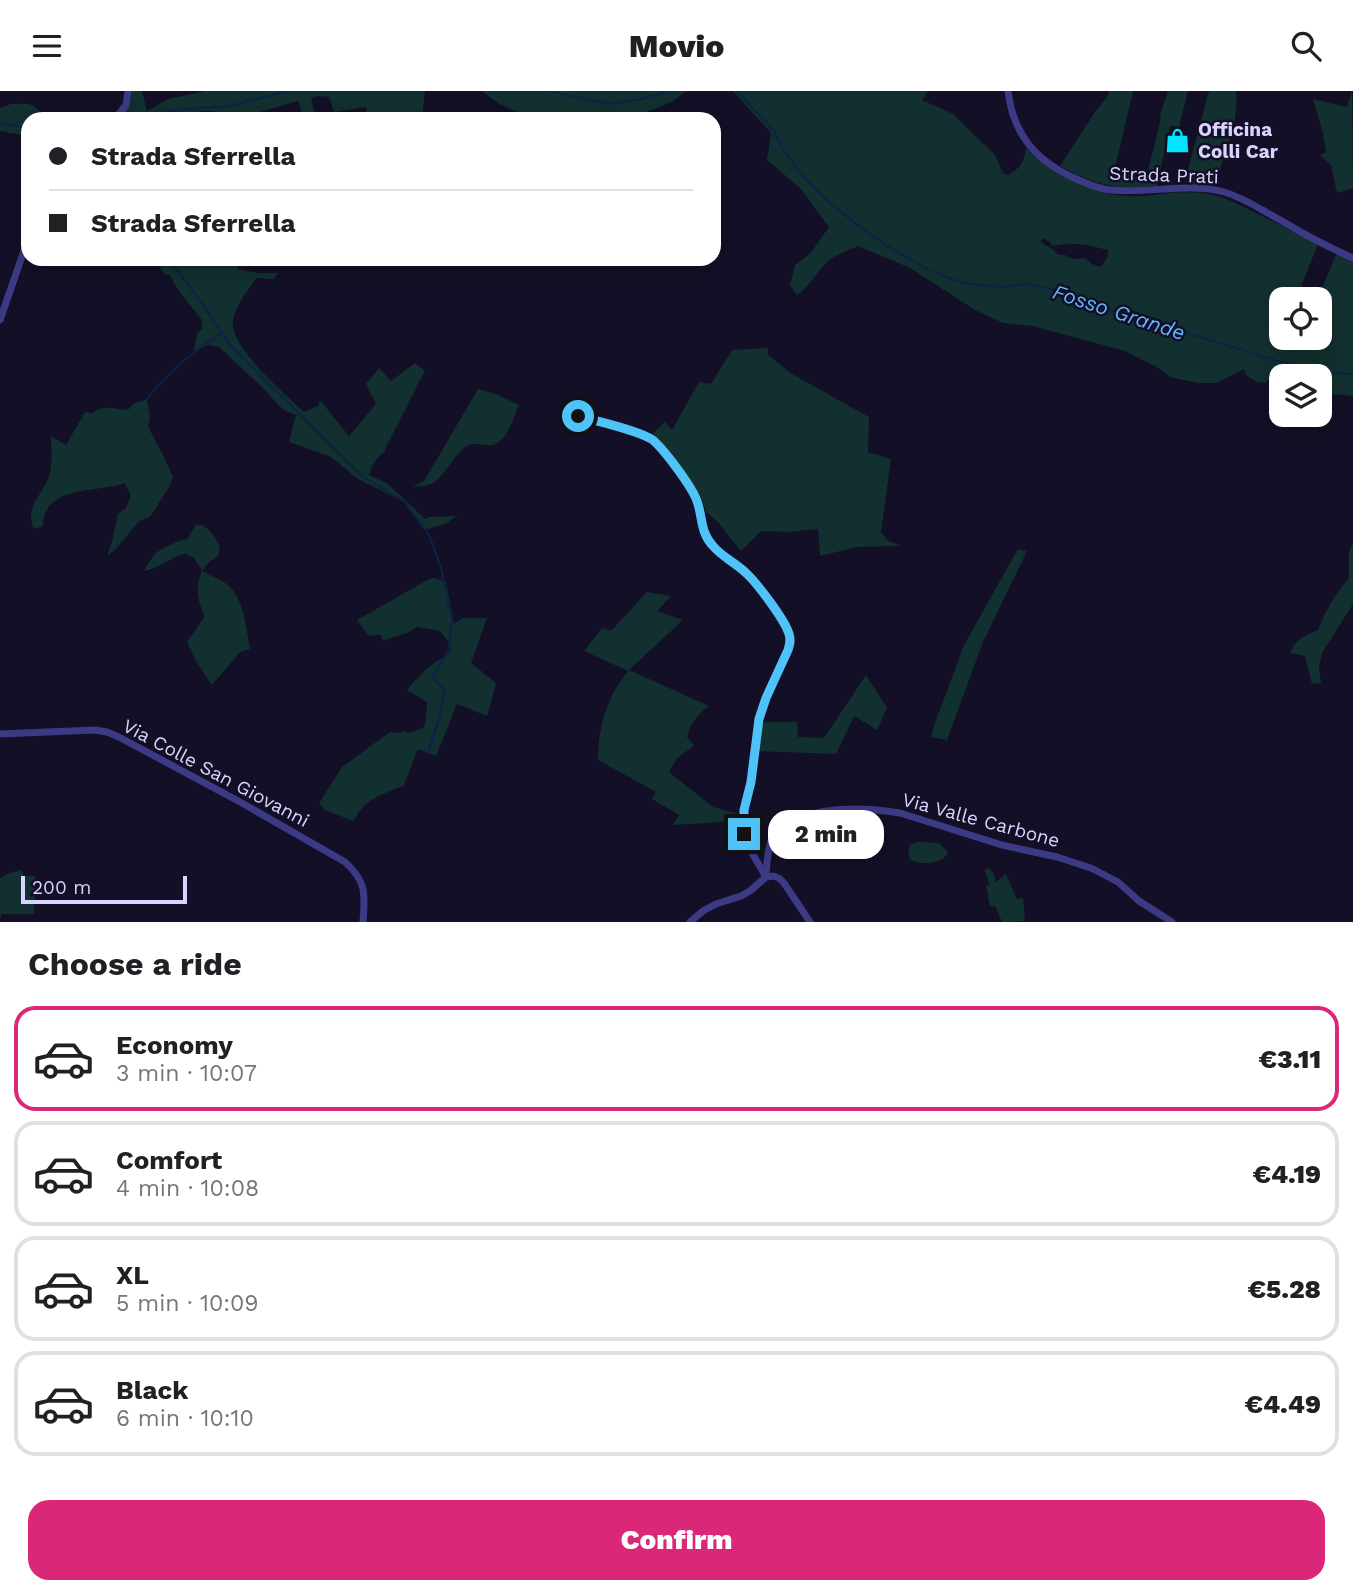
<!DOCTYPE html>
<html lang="en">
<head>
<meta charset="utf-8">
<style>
  :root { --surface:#fff; --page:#f6f6f6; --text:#202124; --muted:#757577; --line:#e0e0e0; --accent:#db2777 }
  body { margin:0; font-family:"Work Sans",sans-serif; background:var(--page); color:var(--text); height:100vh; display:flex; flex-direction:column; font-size:26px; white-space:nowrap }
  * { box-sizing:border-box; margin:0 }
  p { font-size:23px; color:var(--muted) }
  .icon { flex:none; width:38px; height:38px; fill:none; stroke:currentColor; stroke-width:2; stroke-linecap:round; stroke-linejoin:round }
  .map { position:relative; height:831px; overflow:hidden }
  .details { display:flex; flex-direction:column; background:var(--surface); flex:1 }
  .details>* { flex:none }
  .hud { position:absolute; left:21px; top:21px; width:700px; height:154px; border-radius:21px; box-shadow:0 4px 18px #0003; display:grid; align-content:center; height:154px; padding:0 28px; background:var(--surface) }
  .tools { position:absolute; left:1269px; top:196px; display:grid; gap:14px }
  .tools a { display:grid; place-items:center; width:63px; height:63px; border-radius:14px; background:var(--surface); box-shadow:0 4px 18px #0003; font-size:35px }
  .scale { position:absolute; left:21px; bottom:18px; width:166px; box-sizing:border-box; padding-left:7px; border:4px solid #d9d4ff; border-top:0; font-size:19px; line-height:24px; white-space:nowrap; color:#d9d4ff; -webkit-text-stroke:5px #130f26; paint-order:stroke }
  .end { position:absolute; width:32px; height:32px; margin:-16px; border:9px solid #4fc3f7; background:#111; box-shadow:0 0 0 4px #111 }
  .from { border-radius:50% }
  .bubble { position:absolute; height:49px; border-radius:21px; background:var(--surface); box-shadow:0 4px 18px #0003; font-size:23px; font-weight:800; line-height:49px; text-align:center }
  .hud b { display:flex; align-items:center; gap:24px; height:66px; font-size:26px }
  .hud b+b { border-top:2px solid var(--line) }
  .hud i { width:18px; height:18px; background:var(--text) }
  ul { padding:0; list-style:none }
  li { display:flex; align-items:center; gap:21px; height:105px; margin:0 14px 10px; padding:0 14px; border:4px solid var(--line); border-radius:21px }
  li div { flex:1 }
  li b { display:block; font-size:26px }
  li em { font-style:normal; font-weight:800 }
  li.current { border-color:var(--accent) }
  li>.icon { width:63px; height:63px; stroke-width:1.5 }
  h2 { padding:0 28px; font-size:32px; line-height:84px }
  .action { display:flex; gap:14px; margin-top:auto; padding:14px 28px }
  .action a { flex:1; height:80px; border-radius:21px; background:var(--accent); color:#fff; font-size:28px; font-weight:800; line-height:80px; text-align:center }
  header { display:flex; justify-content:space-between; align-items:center; height:91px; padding:0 28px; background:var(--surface); font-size:32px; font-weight:800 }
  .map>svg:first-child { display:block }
  .green { fill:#12302f; fill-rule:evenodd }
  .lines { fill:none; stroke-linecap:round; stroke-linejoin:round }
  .stream { stroke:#0c2248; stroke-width:2 }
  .minor { stroke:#3d3a85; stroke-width:7 }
  .route { stroke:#4fc3f7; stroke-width:9 }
  .labels { text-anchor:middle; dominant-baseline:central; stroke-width:5; stroke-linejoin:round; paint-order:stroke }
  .poi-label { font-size:19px; font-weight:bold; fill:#d9d4ff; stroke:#130f26; text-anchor:start }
  .street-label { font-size:19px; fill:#d9d4ff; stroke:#130f26 }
  .water-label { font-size:21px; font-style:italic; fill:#62b6ff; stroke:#130f26 }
</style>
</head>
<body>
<header><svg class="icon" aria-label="menu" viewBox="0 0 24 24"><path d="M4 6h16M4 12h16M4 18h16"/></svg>Movio<svg class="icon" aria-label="search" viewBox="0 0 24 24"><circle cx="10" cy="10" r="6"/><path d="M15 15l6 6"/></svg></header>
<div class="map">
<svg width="1353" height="831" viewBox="0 0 1353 831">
  <rect width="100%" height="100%" fill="#130f26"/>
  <g class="green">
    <path d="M 131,0 L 142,0 L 147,20 L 168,8 L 205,0 L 425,0 L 422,28 L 368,28 L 366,16 L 334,21 L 329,6 L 318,5 L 311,7 L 316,28 L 304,28 L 298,10 L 260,21 L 262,28 L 217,28 L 214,20 L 203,20 L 169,28 L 120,28 C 126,19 133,10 131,0 Z"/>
    <path d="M 482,0 L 686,0 L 672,11 L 637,25 L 616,25 L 609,28 L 532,28 L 498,12 Z"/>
    <path d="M 733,0 L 928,0 L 922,9 L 953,23 L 995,64 L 1003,82 L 1008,84 C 1021,77 1024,70 1026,57 C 1057,86 1098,108 1142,105 C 1169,102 1195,98 1221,106 C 1230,109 1238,114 1246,117 C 1270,129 1294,141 1318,153 L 1296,208 L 1281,208 L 1281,247 L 1320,247 L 1320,208 L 1317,208 L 1337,162 L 1353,169 L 1353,305 L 1329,303 L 1324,297 L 1320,297 L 1320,285 L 1273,284 L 1265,292 L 1256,291 L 1246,284 L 1244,278 L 1216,292 L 1198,292 L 1170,286 L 1159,277 L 1125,260 L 1033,235 L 1003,232 L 975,219 L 910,177 L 858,155 C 850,159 840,162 832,167 C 818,177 811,195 797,204 L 790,194 L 795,174 L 810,163 L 829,136 L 800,97 L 767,69 L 771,42 ZM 1042,147 L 1050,151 L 1052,155 C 1075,151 1085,153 1108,159 L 1108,165 L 1101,176 L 1092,173 L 1085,167 L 1073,168 L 1065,164 L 1059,164 L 1052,158 L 1041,151 Z"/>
    <path d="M 1109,0 L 1133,0 L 1114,81 L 1146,88 L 1161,27 L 1160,24 L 1168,0 L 1188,0 L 1179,36 L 1170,35 L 1157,95 C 1116,98 1096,95 1060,75 L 1095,21 L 1108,5 Z"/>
    <path d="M 1209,0 L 1236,0 C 1240,29 1223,68 1214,96 L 1190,93 L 1188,79 Z"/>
    <path d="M 1352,0 L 1353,97 L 1337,102 L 1331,74 L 1320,64 L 1326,61 L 1323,42 L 1313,8 L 1347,16 Z"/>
    <path d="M 11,13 C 29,13 35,10 44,28 L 28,28 L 28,45 L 0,40 L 0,17 Z"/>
    <path d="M 154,168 L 251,168 L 250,172 L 240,172 L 237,178 L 259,182 L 278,182 L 273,188 L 257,187 C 248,199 236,214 233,229 C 228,255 286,304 304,321 L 318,315 L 320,309 L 349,345 L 376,313 L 366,293 L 379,277 L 391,290 L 415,272 L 425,280 L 386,356 L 384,362 C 375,367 372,375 369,384 L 388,393 L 425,428 L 429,426 L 457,425 L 445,433 L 424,439 L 403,410 L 358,388 L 331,366 L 289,351 L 296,324 L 282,318 L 264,298 L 219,256 L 208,254 L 194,260 L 197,242 L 202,238 L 202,229 L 178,199 L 169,183 L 165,184 Z"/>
    <path d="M 768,257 L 768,264 L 792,283 L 869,326 L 868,361 L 891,368 L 881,441 L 887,449 L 901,455 L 857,456 L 820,465 L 818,438 L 788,441 L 761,440 L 741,460 L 717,430 L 706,421 L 701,406 L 658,348 L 652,343 L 665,331 L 672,339 L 699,291 L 711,293 L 732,259 Z"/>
    <path d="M 478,298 L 496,303 L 519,314 C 515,323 509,342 502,348 C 490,362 479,348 467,355 C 452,364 445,389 428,394 C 423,396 417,395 412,396 L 424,390 Z"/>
    <path d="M 147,308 L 150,327 L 148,336 L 164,366 L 173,386 L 169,396 L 150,426 L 139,430 L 117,457 L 107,465 L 112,451 L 118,423 L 126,417 L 131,405 L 125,392 C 97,402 43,394 43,435 L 34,438 C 24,415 43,404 49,385 C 53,373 51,357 51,345 L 66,354 L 85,321 L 93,322 C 102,313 116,318 128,319 L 133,313 Z"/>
    <path d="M 196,434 L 203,434 L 211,441 L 220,455 L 218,465 L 208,472 L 202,480 C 211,485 225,490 231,497 C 245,513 246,538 250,558 L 240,561 L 212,594 L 197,572 L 187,551 L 205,525 C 197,508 195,498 202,479 L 194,467 L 186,463 L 179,464 L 155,477 L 144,480 L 155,462 L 176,451 L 187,448 Z"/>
    <path d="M 1353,452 L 1353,513 L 1322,562 L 1319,576 L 1321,592 L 1312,593 L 1305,565 L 1290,562 C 1295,549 1305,544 1318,539 C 1326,519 1335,503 1349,487 L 1349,461 Z"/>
    <path d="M 1018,458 L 1027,460 L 983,551 L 947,649 L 931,646 L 935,632 L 964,554 Z"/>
    <path d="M 434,487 L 446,491 L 454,533 L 462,527 L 487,527 L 471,572 L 496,592 L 487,625 L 457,613 L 436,665 L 418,658 L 404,694 C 390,701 373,705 363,716 C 359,720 356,726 353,730 L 325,719 L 319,712 L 342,676 L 390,641 L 396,642 L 404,640 L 409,642 L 424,636 L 426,627 L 427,611 L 407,599 C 415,589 423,581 433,573 C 440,567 447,567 451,558 L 447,549 L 440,540 L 417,536 C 405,545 396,544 383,550 L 381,544 L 369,545 L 357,529 L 429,488 Z"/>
    <path d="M 647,501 L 671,505 L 657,520 L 683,529 L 629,579 L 709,615 C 697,624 691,632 687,646 L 694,655 L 677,667 L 669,681 L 713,716 L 739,723 L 737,730 L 673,734 L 679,724 L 652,708 L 656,701 L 598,669 C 598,636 607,606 628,580 L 584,560 L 602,537 L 611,540 Z"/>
    <path d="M 866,584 L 887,617 L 877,639 L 854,625 L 836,663 L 757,660 L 761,631 L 797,631 L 798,646 L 824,647 Z"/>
    <path d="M 918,751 L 939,752 L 947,760 L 947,764 C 938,773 921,775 910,768 L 908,759 L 911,753 Z"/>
    <path d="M 989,777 L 993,782 L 996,791 L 1006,783 L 1017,808 L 1023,807 L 1025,830 L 1002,831 L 995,815 L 990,815 L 986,794 L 989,794 C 989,788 985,783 985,778 Z"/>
    <path d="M 21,779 L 24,785 L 35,785 L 34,823 L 2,823 L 0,828 L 0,787 L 7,783 Z"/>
  </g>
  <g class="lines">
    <g class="stream">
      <path d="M 547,0 L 610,13 L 642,8 L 669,0"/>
      <path d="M 737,0 L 773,39 L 785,61 L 803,85 L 830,112 L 856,133 L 889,156 L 927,178 L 962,192 L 1001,196 L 1026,193 L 1062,200 L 1091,214 L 1240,258"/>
      <path d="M 156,28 L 164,21 L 200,17 L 230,15 L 287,0"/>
      <path d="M 0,32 L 28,37"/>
      <path d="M 168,168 L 196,204 L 230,254 L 362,385 L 404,410 L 425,438 L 430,446 L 441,477 L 452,530 L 448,560 L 432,586 L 445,599 L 440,625 L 428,662"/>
      <path d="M 1245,260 C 1281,271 1316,282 1353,283"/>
      <path d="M 147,308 C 168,281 193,260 222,242"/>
    </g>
    <g class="minor">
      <path d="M 1008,0 C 1013,42 1034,68 1072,86 C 1085,92 1098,98 1112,99 C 1149,103 1188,91 1224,101 C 1245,107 1263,120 1282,130 C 1305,144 1328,156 1353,167"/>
      <path d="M 115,28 L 126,14 L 128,0"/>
      <path d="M 0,229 L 28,148"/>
      <path d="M 578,325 C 596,330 641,338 654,350 C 666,361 692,396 697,411 C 701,424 700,440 709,451 C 720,463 734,471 746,482 C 757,492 785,530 789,543 C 791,549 790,553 788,559 L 762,617 L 759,628 L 751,691 L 744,719 L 743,737 L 748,755 L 766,786"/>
      <path d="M 0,643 L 95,639 L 107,641 L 119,646 L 242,712 L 345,771 C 367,791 365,803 363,831"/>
      <path d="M 766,785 C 767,770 768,750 777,737 C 781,733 786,731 791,729 C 826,715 864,716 900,722 L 1002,754 L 1057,766 L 1091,777 L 1118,791 L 1139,810 L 1172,831"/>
      <path d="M 690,831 L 703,820 L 716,813 L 741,805 L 750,800 L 766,786 L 773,785 L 779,787 L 784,792 L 810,831"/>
    </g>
  </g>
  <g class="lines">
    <path class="route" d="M 578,325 C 595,330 642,340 654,350 C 666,361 692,396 697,410 C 703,427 700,441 713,455 C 722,466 736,472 746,482 C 757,492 785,529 789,543 C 791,549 790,553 788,559 L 766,607 L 759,628 L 751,691 L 744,719 L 744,743"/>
  </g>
  <defs>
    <symbol id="shop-bare" viewBox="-9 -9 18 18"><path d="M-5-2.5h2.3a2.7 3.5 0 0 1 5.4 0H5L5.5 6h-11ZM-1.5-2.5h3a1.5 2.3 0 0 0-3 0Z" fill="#00e5ff" stroke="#130f26" stroke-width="2.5" paint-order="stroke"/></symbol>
  </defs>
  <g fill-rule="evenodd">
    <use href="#shop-bare" x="1160" y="32" width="35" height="35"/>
  </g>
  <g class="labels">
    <g class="poi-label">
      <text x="1198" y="38">Officina<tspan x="1198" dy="22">Colli Car</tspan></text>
    </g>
    <g class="street-label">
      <text transform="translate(1164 84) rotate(2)">Strada Prati</text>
      <text transform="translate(216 682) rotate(28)">Via Colle San Giovanni</text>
      <text transform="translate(981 729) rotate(15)">Via Valle Carbone</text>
    </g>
    <g class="water-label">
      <text transform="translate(1119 221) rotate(18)">Fosso Grande</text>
    </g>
  </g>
</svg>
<div class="tools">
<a><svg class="icon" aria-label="locate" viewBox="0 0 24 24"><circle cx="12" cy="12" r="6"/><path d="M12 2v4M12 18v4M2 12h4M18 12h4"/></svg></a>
<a><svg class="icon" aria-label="layers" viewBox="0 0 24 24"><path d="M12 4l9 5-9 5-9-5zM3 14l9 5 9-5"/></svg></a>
</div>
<div class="scale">200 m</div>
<i class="end from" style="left:578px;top:325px"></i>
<i class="end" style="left:744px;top:743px"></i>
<div class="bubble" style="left:768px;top:719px;width:116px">2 min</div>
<div class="hud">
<b><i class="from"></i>Strada Sferrella</b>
<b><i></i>Strada Sferrella</b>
</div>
</div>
<section class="details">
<h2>Choose a ride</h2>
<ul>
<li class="current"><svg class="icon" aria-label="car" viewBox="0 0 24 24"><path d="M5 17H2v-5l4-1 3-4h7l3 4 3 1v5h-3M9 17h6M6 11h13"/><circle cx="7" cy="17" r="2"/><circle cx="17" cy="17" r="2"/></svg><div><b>Economy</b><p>3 min · 10:07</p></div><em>€3.11</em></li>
<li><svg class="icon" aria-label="car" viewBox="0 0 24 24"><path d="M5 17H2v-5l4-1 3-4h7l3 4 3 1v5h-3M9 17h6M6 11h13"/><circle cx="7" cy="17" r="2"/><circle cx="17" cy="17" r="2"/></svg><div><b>Comfort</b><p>4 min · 10:08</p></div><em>€4.19</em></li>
<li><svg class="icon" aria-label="car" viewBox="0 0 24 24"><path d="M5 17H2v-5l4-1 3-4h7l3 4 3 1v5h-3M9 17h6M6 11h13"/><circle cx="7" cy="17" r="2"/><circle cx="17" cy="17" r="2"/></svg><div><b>XL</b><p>5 min · 10:09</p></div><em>€5.28</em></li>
<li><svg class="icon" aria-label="car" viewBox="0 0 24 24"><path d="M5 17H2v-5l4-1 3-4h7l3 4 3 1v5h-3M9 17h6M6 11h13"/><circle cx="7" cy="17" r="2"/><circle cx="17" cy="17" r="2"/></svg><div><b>Black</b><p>6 min · 10:10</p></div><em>€4.49</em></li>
</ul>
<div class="action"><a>Confirm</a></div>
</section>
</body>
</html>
